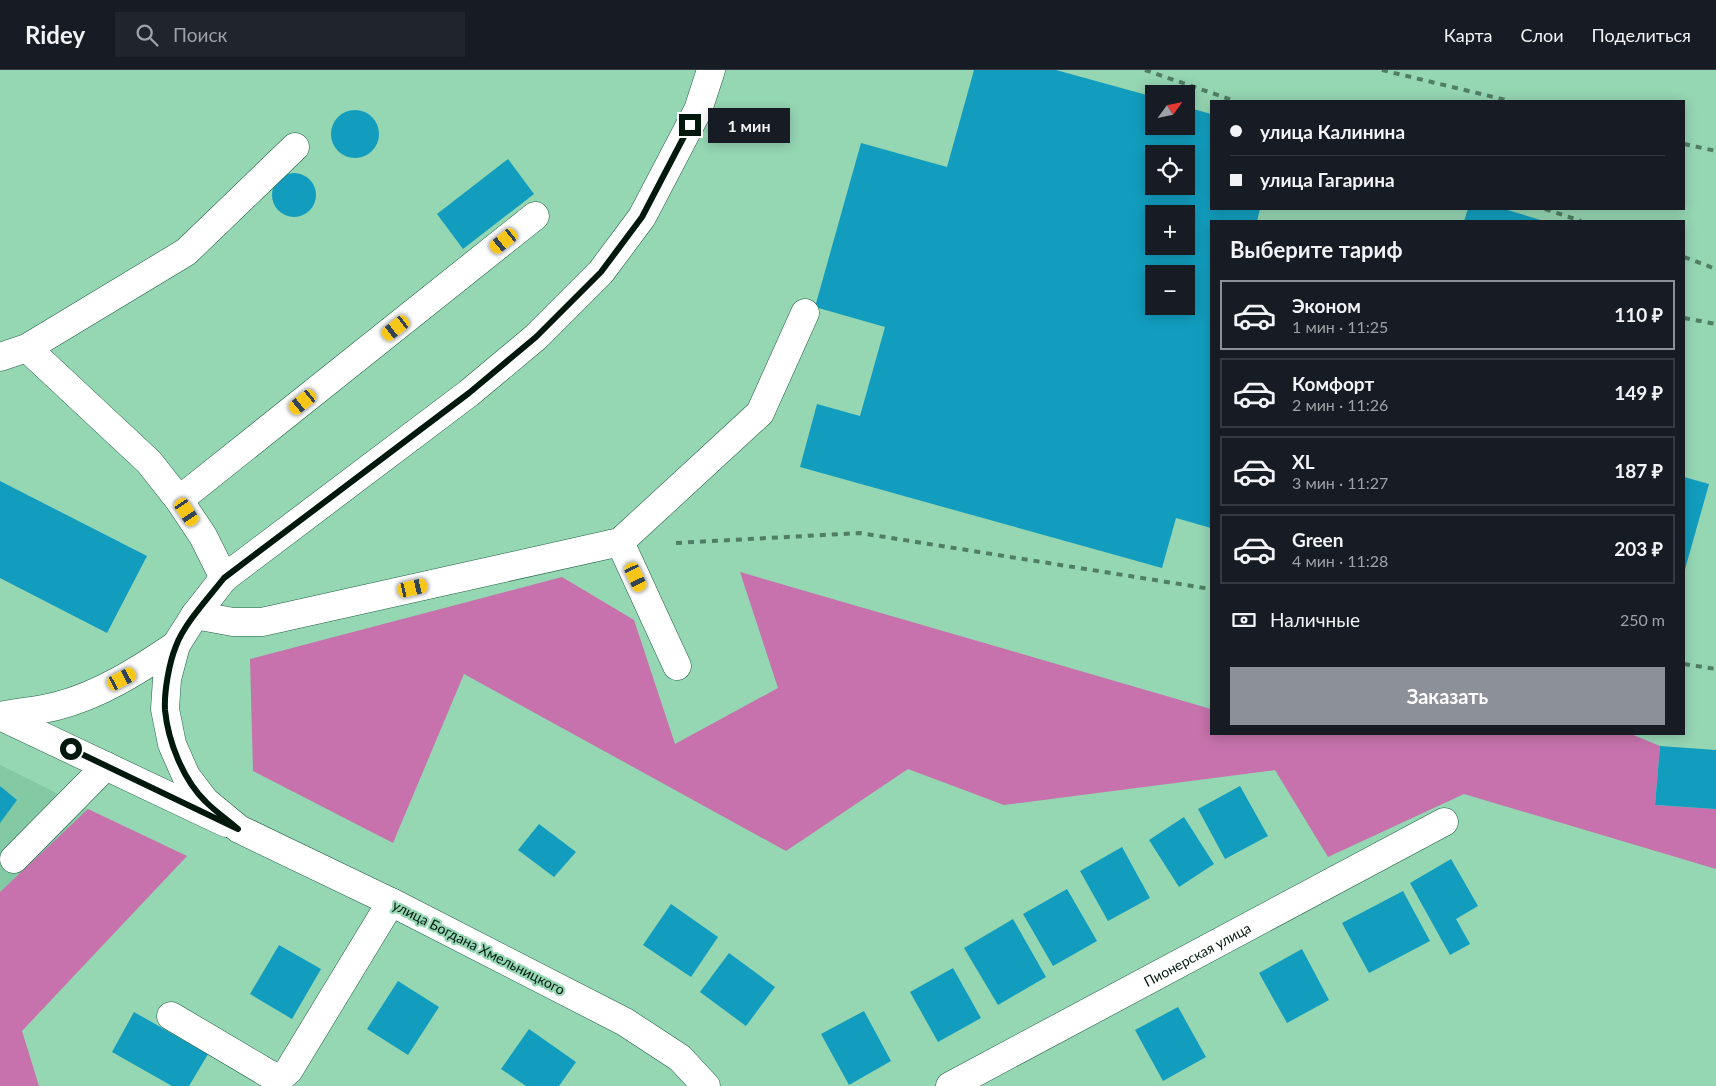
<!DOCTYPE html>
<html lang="ru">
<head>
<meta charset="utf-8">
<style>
  :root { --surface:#171b24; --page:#20242c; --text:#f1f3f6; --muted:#9ea1a6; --line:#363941; --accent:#8c9099 }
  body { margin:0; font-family:Lato,sans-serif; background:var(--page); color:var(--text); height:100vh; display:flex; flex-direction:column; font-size:19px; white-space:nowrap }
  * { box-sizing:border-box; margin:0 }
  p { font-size:16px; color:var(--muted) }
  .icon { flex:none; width:28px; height:28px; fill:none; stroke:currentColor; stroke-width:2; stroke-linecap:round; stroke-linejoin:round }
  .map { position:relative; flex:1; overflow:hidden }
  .side { position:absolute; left:1210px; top:150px; width:475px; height:515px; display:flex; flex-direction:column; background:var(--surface); border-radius:0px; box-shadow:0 2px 12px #0003 }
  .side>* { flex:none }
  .top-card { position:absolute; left:1210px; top:30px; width:475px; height:110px; border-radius:0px; box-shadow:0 2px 12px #0003; display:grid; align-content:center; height:110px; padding:0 20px; background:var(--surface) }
  .needle { width:32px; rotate:57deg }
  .buttons { position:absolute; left:1145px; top:15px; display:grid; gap:10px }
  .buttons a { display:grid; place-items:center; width:50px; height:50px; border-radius:0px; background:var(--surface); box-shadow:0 2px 12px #0003; font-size:25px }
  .end { position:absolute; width:22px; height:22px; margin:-11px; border:6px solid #01190d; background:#fff; box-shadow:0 0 0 2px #fff }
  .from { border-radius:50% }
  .bubble { position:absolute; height:35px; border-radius:0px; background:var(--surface); box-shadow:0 2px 12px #0003; font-size:16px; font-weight:700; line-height:35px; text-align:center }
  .car { position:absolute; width:15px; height:30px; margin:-15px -8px; border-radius:6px; box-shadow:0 0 4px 1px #0007; background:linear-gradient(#f5c518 24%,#345 0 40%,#f5c518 0 76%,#345 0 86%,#f5c518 0) }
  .top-card b { display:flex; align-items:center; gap:18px; height:48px; font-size:19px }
  .top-card b+b { border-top:1px solid var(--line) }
  .top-card i { width:12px; height:12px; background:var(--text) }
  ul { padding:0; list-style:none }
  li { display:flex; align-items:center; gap:15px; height:70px; margin:0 10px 8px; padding:0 10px; border:2px solid var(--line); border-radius:0px }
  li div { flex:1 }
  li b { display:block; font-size:19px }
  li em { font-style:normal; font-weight:700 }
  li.current { border-color:var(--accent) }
  li>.icon { width:45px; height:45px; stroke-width:1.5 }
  h2 { padding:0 20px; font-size:22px; line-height:60px }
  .pay { display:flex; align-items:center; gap:12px; height:55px; padding:0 20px; font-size:19px }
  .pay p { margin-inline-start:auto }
  .cta { display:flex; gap:10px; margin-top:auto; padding:10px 20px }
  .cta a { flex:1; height:58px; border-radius:0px; background:var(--accent); color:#fff; font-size:20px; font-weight:700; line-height:58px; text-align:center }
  header { display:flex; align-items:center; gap:30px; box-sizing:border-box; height:70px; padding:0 25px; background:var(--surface); border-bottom:1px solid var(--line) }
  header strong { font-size:24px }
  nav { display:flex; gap:28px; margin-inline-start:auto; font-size:18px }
  .search { width:350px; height:45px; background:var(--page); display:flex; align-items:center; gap:12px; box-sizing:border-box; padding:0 18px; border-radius:0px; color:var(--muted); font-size:19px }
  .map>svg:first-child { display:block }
  .built { fill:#82c9a4 }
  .green { fill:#c772ac }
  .building { fill:#129dbe; fill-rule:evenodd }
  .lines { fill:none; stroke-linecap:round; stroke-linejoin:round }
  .minor-casing { stroke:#1e6042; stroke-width:29 }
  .major-casing { stroke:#1e6042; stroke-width:29 }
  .minor { stroke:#fff; stroke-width:28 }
  .major { stroke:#fff; stroke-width:28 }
  .rail { stroke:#507e65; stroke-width:4; stroke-dasharray:6 6; stroke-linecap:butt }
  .route { stroke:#01190d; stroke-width:6 }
  .labels { text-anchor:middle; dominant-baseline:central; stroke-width:4.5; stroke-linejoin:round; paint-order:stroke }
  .street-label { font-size:14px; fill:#01190d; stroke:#95d6b3 }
</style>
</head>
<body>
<header>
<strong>Ridey</strong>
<div class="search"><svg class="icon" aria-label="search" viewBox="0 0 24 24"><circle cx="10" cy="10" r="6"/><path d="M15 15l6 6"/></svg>Поиск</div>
<nav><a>Карта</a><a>Слои</a><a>Поделиться</a></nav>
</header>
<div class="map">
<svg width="1716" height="1016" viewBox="0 0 1716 1016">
  <rect width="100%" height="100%" fill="#95d6b3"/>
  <path class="built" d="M 0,695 L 88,739 L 0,822 Z"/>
  <g class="green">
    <path d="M 740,502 L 1211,639 L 1211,664 L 1631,664 L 1660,676 L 1655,735 L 1716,739 L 1716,799 L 1464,724 L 1328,787 L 1275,700 L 1004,735 L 908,699 L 786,781 L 464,604 L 393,773 L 253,701 L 250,589 L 562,507 L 634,550 L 675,674 L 778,618 Z"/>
    <path d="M 88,739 L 187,786 L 22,961 L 39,1016 L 0,1016 L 0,822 Z"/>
  </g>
  <g class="building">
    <path d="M 974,0 L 1056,0 L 1154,27 L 1154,56 L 1186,56 L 1186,37 L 1211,44 L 1211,139 L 1260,139 L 1257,151 L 1211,151 L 1211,458 L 1176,448 L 1162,498 L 800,397 L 817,334 L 860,346 L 885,257 L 815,237 L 861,73 L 947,97 ZM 1154,84 L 1186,84 L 1186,116 L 1154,116 ZM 1154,144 L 1186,144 L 1186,176 L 1154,176 ZM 1154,204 L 1186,204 L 1186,236 L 1154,236 Z"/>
    <circle cx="355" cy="64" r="24"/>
    <path d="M 508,89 L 534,124 L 463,179 L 437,144 Z"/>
    <circle cx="294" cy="125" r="22"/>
    <path d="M 1468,139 L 1504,139 L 1544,151 L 1464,151 Z"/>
    <path d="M 1684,407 L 1709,414 L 1684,503 Z"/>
    <path d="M 0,411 L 147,486 L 107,563 L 0,508 Z"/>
    <path d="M 1660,676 L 1716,680 L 1716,739 L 1655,735 Z"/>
    <path d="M 0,716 L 17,730 L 0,753 Z"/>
    <path d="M 1240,716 L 1268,766 L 1225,789 L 1198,739 Z"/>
    <path d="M 1184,747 L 1214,794 L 1179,817 L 1149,770 Z"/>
    <path d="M 539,754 L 576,782 L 554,807 L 518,780 Z"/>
    <path d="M 1122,777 L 1150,828 L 1108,851 L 1080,801 Z"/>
    <path d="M 1451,789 L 1478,836 L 1456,849 L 1470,874 L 1450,885 L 1410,813 Z"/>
    <path d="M 1067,819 L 1097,871 L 1053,896 L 1023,844 Z"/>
    <path d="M 1403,821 L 1430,871 L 1369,903 L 1342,853 Z"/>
    <path d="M 671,834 L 718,867 L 691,907 L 643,875 Z"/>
    <path d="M 1013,849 L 1046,907 L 998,935 L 964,878 Z"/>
    <path d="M 279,875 L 321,899 L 292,949 L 250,924 Z"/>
    <path d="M 1302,879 L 1329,930 L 1287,953 L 1259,903 Z"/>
    <path d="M 729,883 L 775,917 L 746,956 L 700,922 Z"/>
    <path d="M 953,898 L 981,948 L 938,972 L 910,922 Z"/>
    <path d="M 398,911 L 439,937 L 408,985 L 367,959 Z"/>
    <path d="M 1178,937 L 1206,987 L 1163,1011 L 1135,960 Z"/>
    <path d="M 864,941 L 891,991 L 849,1015 L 821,964 Z"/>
    <path d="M 134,942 L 208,984 L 189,1016 L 172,1016 L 112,982 Z"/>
    <path d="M 529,959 L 576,992 L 559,1016 L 526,1016 L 501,999 Z"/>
  </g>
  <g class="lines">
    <defs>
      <g id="minor">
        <path d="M 27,278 L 149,392 L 179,430 L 203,466 L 224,508"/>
        <path d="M 0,287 L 27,278 L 186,182 L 295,77"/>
        <path d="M 179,430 L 535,146"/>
        <path d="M 620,472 L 677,596"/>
        <path d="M 195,545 L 233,552 L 262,552 L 620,472 L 760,343 L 805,243"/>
        <path d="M 0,646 L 226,753"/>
        <path d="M 0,646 C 19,642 38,641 57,636 C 100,625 139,600 176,575"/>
        <path d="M 14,789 L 106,696"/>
        <path d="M 171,946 L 269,1004 L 280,1008 L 289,1000 L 391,832"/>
        <path id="s1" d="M 950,1016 L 1444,752"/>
      </g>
      <path id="major" d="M 706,1016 L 680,988 L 625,952 L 391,832 L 239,759 L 205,731 L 186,706 L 172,674 L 165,639 L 167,609 L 176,575 L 195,545 L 224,508 L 469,323 L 536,267 L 601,202 L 642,147 L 698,40 L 711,0"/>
    </defs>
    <use href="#minor" class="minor-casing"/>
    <use href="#major" class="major-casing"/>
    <use href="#minor" class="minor"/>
    <use href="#major" class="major"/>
    <g class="rail">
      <path d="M 1145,0 L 1235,31"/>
      <path d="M 1382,0 L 1510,31"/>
      <path d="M 1684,74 L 1716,81"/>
      <path d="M 1545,139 L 1581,151"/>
      <path d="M 1684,187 L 1716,199"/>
      <path d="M 1684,248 L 1716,254"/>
      <path d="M 676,473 L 860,463 L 1211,519"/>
      <path d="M 1684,594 L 1716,599"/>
    </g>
  </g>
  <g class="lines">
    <path class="route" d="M 71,679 L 238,759 C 228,750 216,742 206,732 C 183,710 168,671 165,640 C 164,622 169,593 176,576 C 184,554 209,527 224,508 L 469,323 L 536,267 L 601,202 L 642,147 L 690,55"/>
  </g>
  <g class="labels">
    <g class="street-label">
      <text transform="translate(479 877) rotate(27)">улица Богдана Хмельницкого</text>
      <text stroke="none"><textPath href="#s1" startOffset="280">Пионерская улица</textPath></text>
    </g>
  </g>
</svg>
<div class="buttons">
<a><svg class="needle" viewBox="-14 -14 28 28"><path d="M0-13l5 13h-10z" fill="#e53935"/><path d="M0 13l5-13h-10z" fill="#9ea1a6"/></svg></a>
<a><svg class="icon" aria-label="locate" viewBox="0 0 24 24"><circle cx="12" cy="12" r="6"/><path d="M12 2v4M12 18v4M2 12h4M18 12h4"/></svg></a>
<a>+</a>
<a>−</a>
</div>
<i class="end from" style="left:71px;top:679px"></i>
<i class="end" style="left:690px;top:55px"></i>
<div class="bubble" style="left:708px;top:38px;width:82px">1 мин</div>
<i class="car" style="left:504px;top:171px;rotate:231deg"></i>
<i class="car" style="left:396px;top:258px;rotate:232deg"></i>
<i class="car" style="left:303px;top:332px;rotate:231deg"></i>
<i class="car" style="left:187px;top:442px;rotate:146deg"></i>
<i class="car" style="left:636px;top:507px;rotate:155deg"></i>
<i class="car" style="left:413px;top:518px;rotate:77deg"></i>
<i class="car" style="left:122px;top:609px;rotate:63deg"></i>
<div class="top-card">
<b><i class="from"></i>улица Калинина</b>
<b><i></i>улица Гагарина</b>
</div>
<section class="side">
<h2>Выберите тариф</h2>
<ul>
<li class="current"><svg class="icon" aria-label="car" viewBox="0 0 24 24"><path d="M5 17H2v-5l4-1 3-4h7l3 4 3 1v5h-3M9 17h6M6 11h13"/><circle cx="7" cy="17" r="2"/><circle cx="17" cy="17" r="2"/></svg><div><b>Эконом</b><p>1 мин · 11:25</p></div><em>110 ₽</em></li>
<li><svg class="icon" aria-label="car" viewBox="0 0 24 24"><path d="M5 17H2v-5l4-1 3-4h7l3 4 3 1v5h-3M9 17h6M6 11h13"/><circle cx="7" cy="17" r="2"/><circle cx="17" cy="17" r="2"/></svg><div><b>Комфорт</b><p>2 мин · 11:26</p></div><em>149 ₽</em></li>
<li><svg class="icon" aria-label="car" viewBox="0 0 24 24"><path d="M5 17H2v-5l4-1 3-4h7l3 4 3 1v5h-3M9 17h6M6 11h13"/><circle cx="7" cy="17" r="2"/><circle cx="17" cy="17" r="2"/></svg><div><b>XL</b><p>3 мин · 11:27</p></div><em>187 ₽</em></li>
<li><svg class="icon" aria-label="car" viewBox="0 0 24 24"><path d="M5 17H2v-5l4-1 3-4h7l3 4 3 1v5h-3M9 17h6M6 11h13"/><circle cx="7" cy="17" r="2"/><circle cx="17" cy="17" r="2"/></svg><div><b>Green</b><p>4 мин · 11:28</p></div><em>203 ₽</em></li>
</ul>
<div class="pay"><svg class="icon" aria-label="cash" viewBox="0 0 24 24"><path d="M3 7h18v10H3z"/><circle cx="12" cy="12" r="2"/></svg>Наличные<p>250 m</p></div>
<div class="cta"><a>Заказать</a></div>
</section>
</div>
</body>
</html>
